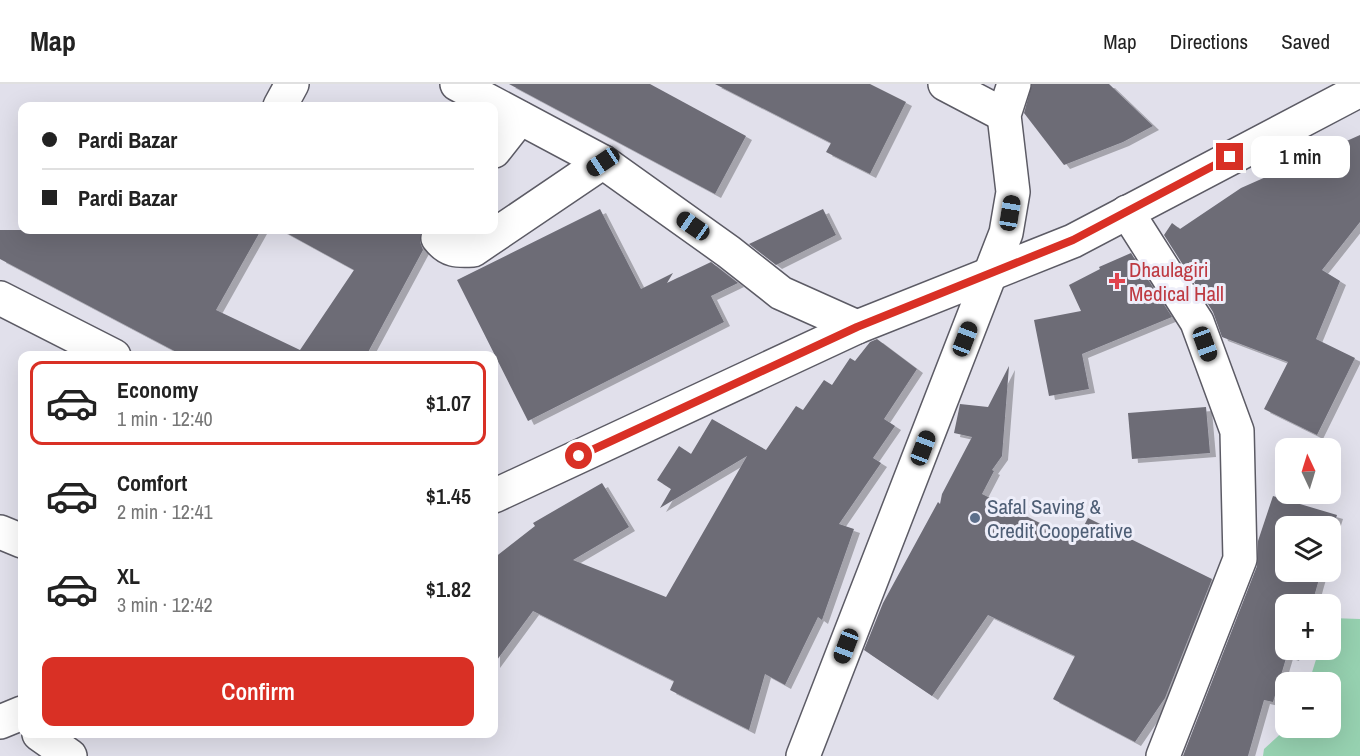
<!DOCTYPE html>
<html lang="en">
<head>
<meta charset="utf-8">
<style>
  :root { --surface:#fff; --page:#f2f2f2; --text:#222; --muted:#767676; --line:#e0e0e0; --accent:#d93025 }
  body { margin:0; font-family:"Archivo Narrow",sans-serif; background:var(--page); color:var(--text); height:100vh; display:flex; flex-direction:column; font-size:22px; white-space:nowrap }
  * { box-sizing:border-box; margin:0 }
  p { font-size:20px; color:var(--muted) }
  .icon { flex:none; width:33px; height:33px; fill:none; stroke:currentColor; stroke-width:2; stroke-linecap:round; stroke-linejoin:round }
  .map { position:relative; flex:1; overflow:hidden }
  .details { position:absolute; left:18px; top:267px; width:480px; height:387px; display:flex; flex-direction:column; background:var(--surface); border-radius:12px; box-shadow:0 6px 24px #0002 }
  .details>* { flex:none }
  .top-card { position:absolute; left:18px; top:18px; width:480px; height:132px; border-radius:12px; box-shadow:0 6px 24px #0002; display:grid; align-content:center; height:132px; padding:0 24px; background:var(--surface) }
  .needle { width:39px; rotate:356deg }
  .controls { position:absolute; left:1275px; top:354px; display:grid; gap:12px }
  .controls a { display:grid; place-items:center; width:66px; height:66px; border-radius:12px; background:var(--surface); box-shadow:0 6px 24px #0002; font-size:30px }
  .end { position:absolute; width:27px; height:27px; margin:-14px; border:8px solid #d93025; background:#fff; box-shadow:0 0 0 3px #fff }
  .from { border-radius:50% }
  .bubble { position:absolute; height:42px; border-radius:12px; background:var(--surface); box-shadow:0 6px 24px #0002; font-size:20px; font-weight:600; line-height:42px; text-align:center }
  .car { position:absolute; width:18px; height:36px; margin:-18px -9px; border-radius:8px; box-shadow:0 0 4px 2px #0007; background:linear-gradient(#222 24%,#8ab4d8 0 40%,#222 0 76%,#8ab4d8 0 86%,#222 0) }
  .top-card b { display:flex; align-items:center; gap:21px; height:57px; font-size:22px }
  .top-card b+b { border-top:2px solid var(--line) }
  .top-card i { width:15px; height:15px; background:var(--text) }
  ul { padding:10px 0 0; list-style:none }
  li { display:flex; align-items:center; gap:18px; height:84px; margin:0 12px 9px; padding:0 12px; border:3px solid transparent; border-radius:12px }
  li div { flex:1 }
  li b { display:block; font-size:22px }
  li em { font-style:normal; font-weight:600 }
  li.selected { border-color:var(--accent) }
  li>.icon { width:54px; height:54px; stroke-width:1.5 }
  .action { display:flex; gap:12px; margin-top:auto; padding:12px 24px }
  .action a { flex:1; height:69px; border-radius:12px; background:var(--accent); color:#fff; font-size:24px; font-weight:600; line-height:69px; text-align:center }
  header { display:flex; align-items:center; gap:36px; box-sizing:border-box; height:84px; padding:0 30px; background:var(--surface); border-bottom:2px solid var(--line) }
  header strong { font-size:28px }
  nav { display:flex; gap:33px; margin-inline-start:auto; font-size:21px }
  .map>svg:first-child { display:block }
  .green { fill:#96d1b0 }
  .building { fill:#6d6c76; filter:url(#shadow) }
  .lines { fill:none; stroke-linecap:round; stroke-linejoin:round }
  .street-casing { stroke:#5c5b65; stroke-width:36 }
  .secondary-casing { stroke:#5c5b65; stroke-width:36 }
  .street { stroke:#fff; stroke-width:33 }
  .secondary { stroke:#fff; stroke-width:33 }
  .route { stroke:#d93025; stroke-width:8 }
  .health-dot { fill:#e0444e; stroke:#eeeef9; stroke-width:2 }
  .service-dot { fill:#5c6f8a; stroke:#eeeef9; stroke-width:2 }
  .labels { text-anchor:middle; dominant-baseline:central; stroke-width:6; stroke-linejoin:round; paint-order:stroke }
  .health-label { font-size:21px; fill:#be3a42; stroke:#eeeef9; text-anchor:start }
  .service-label { font-size:21px; fill:#4e5e75; stroke:#eeeef9; text-anchor:start }
</style>
</head>
<body>
<header>
<strong>Map</strong>
<nav><a>Map</a><a>Directions</a><a>Saved</a></nav>
</header>
<div class="map">
<svg width="1360" height="672" viewBox="0 0 1360 672">
  <defs>
    <filter id="shadow"><feDropShadow dx="6" dy="4" stdDeviation="0" flood-color="#0004"/></filter>
  </defs>
  <rect width="100%" height="100%" fill="#e1e0eb"/>
  <path class="green" d="M 1331,534 L 1360,535 L 1360,672 L 1263,672 L 1264,665 L 1287,644 L 1330,644 L 1330,598 L 1309,598 L 1319,566 L 1330,566 Z"/>
  <g class="building">
    <path d="M 509,0 L 650,0 L 746,52 L 715,110 Z"/>
    <path d="M 715,0 L 870,0 L 906,18 L 870,90 L 826,68 L 831,59 Z"/>
    <path d="M 1032,0 L 1109,0 L 1153,42 L 1123,58 L 1064,81 L 1024,29 Z"/>
    <path d="M 1360,51 L 1360,138 L 1322,186 L 1340,197 L 1316,255 L 1355,274 L 1317,351 L 1264,325 L 1288,278 L 1222,253 L 1213,228 L 1164,151 L 1172,139 L 1180,145 L 1241,104 Z"/>
    <path d="M 600,125 L 641,205 L 673,189 L 667,199 L 711,178 L 738,199 L 711,212 L 724,238 L 528,337 L 457,196 Z"/>
    <path d="M 823,125 L 836,151 L 776,181 L 749,160 Z"/>
    <path d="M 0,146 L 261,146 L 216,226 L 300,266 L 354,186 L 281,146 L 421,146 L 420,158 L 423,166 L 366,272 L 184,272 L 0,175 Z"/>
    <path d="M 1131,169 L 1172,233 L 1082,270 L 1089,305 L 1049,312 L 1034,236 L 1081,227 L 1069,201 L 1100,185 L 1099,183 Z"/>
    <path d="M 877,255 L 917,285 L 884,335 L 895,342 L 873,374 L 881,379 L 839,440 L 854,445 L 822,536 L 818,533 L 785,601 L 765,590 L 749,646 L 670,606 L 674,597 L 533,527 L 494,580 L 494,474 L 535,442 L 533,439 L 602,399 L 629,443 L 573,476 L 666,513 L 747,372 L 660,424 L 671,405 L 657,396 L 679,362 L 691,370 L 712,335 L 766,366 L 796,322 L 803,326 L 824,296 L 832,301 L 850,274 L 855,277 L 870,258 Z"/>
    <path d="M 1009,282 L 1002,372 L 992,386 L 994,387 L 982,410 L 1076,457 L 1088,434 L 1212,495 L 1165,614 L 1135,658 L 1053,615 L 1075,572 L 988,531 L 932,612 L 864,566 L 883,519 L 938,418 L 940,420 L 942,410 L 972,353 L 954,349 L 960,320 L 988,323 Z"/>
    <path d="M 1206,323 L 1210,369 L 1132,375 L 1128,329 Z"/>
    <path d="M 1273,412 L 1337,431 L 1330,454 L 1330,442 L 1286,442 L 1286,488 L 1321,488 L 1312,520 L 1286,520 L 1286,566 L 1295,566 L 1293,573 L 1287,571 L 1273,618 L 1264,616 L 1248,672 L 1183,672 L 1257,482 L 1258,457 Z"/>
  </g>
  <g class="lines">
    <defs>
      <g id="street">
        <path d="M 457,0 L 603,78 L 729,168 L 781,209 L 857,243"/>
        <path d="M 945,0 L 1004,31"/>
        <path d="M 280,22 L 292,0"/>
        <path d="M 494,67 L 520,34"/>
        <path d="M 1127,128 L 1197,238 L 1237,347 L 1240,475 L 1163,672"/>
        <path d="M 440,146 L 438,154 C 448,167 457,167 473,166 L 603,78"/>
        <path d="M 0,214 L 114,272"/>
        <path d="M 0,448 L 22,457"/>
        <path d="M 39,650 L 70,672"/>
      </g>
      <g id="secondary">
        <path d="M 494,412 L 857,243 L 1073,157 L 1360,6"/>
        <path d="M 0,638 L 22,629"/>
        <path d="M 803,672 L 1006,149 L 1013,108 L 1004,31 L 1014,0"/>
      </g>
    </defs>
    <use href="#street" class="street-casing"/>
    <use href="#secondary" class="secondary-casing"/>
    <use href="#street" class="street"/>
    <use href="#secondary" class="secondary"/>
  </g>
  <g class="lines">
    <path class="route" d="M 579,372 L 857,243 L 1073,156 L 1230,73"/>
  </g>
  <path class="health-dot" d="M1114 188h6v6h6v6h-6v6h-6v-6h-6v-6h6z"/>
  <circle class="service-dot" cx="975" cy="434" r="6"/>
  <g class="labels">
    <g class="health-label">
      <text x="1129" y="185">Dhaulagiri<tspan x="1129" dy="24">Medical Hall</tspan></text>
    </g>
    <g class="service-label">
      <text x="987" y="422">Safal Saving &amp;<tspan x="987" dy="24">Credit Cooperative</tspan></text>
    </g>
  </g>
</svg>
<div class="controls">
<a><svg class="needle" viewBox="-14 -14 28 28"><path d="M0-13l5 13h-10z" fill="#e53935"/><path d="M0 13l5-13h-10z" fill="#767676"/></svg></a>
<a><svg class="icon" aria-label="layers" viewBox="0 0 24 24"><path d="M12 4l9 5-9 5-9-5zM3 14l9 5 9-5"/></svg></a>
<a>+</a>
<a>−</a>
</div>
<i class="end from" style="left:579px;top:372px"></i>
<i class="end" style="left:1230px;top:73px"></i>
<div class="bubble" style="left:1251px;top:52px;width:99px">1 min</div>
<i class="car" style="left:603px;top:78px;rotate:236deg"></i>
<i class="car" style="left:1010px;top:129px;rotate:9deg"></i>
<i class="car" style="left:693px;top:142px;rotate:305deg"></i>
<i class="car" style="left:965px;top:255px;rotate:21deg"></i>
<i class="car" style="left:1205px;top:260px;rotate:160deg"></i>
<i class="car" style="left:923px;top:364px;rotate:21deg"></i>
<i class="car" style="left:846px;top:562px;rotate:201deg"></i>
<div class="top-card">
<b><i class="from"></i>Pardi Bazar</b>
<b><i></i>Pardi Bazar</b>
</div>
<section class="details">
<ul>
<li class="selected"><svg class="icon" aria-label="car" viewBox="0 0 24 24"><path d="M5 17H2v-5l4-1 3-4h7l3 4 3 1v5h-3M9 17h6M6 11h13"/><circle cx="7" cy="17" r="2"/><circle cx="17" cy="17" r="2"/></svg><div><b>Economy</b><p>1 min · 12:40</p></div><em>$1.07</em></li>
<li><svg class="icon" aria-label="car" viewBox="0 0 24 24"><path d="M5 17H2v-5l4-1 3-4h7l3 4 3 1v5h-3M9 17h6M6 11h13"/><circle cx="7" cy="17" r="2"/><circle cx="17" cy="17" r="2"/></svg><div><b>Comfort</b><p>2 min · 12:41</p></div><em>$1.45</em></li>
<li><svg class="icon" aria-label="car" viewBox="0 0 24 24"><path d="M5 17H2v-5l4-1 3-4h7l3 4 3 1v5h-3M9 17h6M6 11h13"/><circle cx="7" cy="17" r="2"/><circle cx="17" cy="17" r="2"/></svg><div><b>XL</b><p>3 min · 12:42</p></div><em>$1.82</em></li>
</ul>
<div class="action"><a>Confirm</a></div>
</section>
</div>
</body>
</html>
